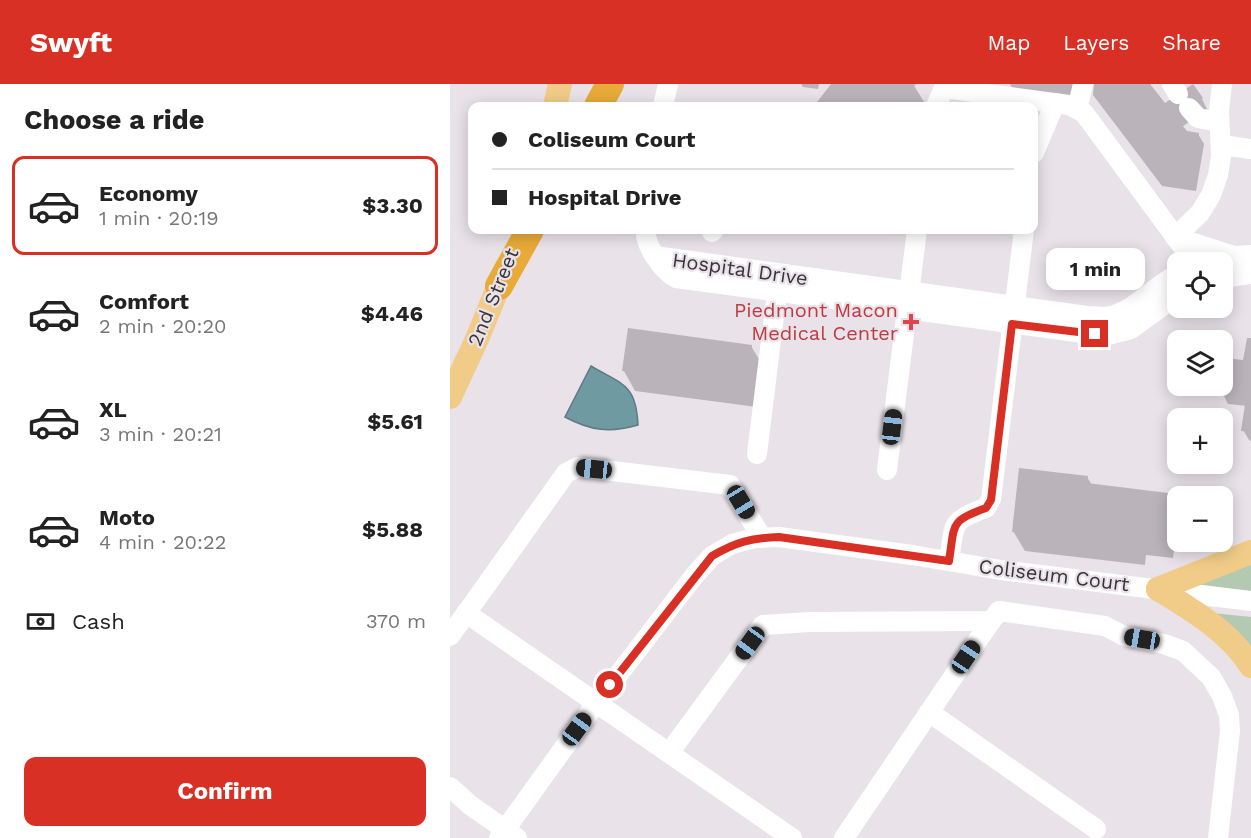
<!DOCTYPE html>
<html lang="en">
<head>
<meta charset="utf-8">
<style>
  :root { --surface:#fff; --page:#f2f2f2; --text:#222; --muted:#767676; --line:#e0e0e0; --accent:#d93025 }
  body { margin:0; font-family:"Work Sans",sans-serif; background:var(--page); color:var(--text); height:100vh; display:flex; flex-direction:column; font-size:22px; white-space:nowrap }
  * { box-sizing:border-box; margin:0 }
  p { font-size:20px; color:var(--muted) }
  .icon { flex:none; width:33px; height:33px; fill:none; stroke:currentColor; stroke-width:2; stroke-linecap:round; stroke-linejoin:round }
  .map { position:relative; flex:1; overflow:hidden }
  .details { display:flex; flex-direction:column; background:var(--surface); width:450px }
  .details>* { flex:none }
  .banner { position:absolute; left:18px; top:18px; width:570px; height:132px; border-radius:12px; box-shadow:0 3px 15px #0003; display:grid; align-content:center; height:132px; padding:0 24px; background:var(--surface) }
  .tools { position:absolute; left:717px; top:168px; display:grid; gap:12px }
  .tools a { display:grid; place-items:center; width:66px; height:66px; border-radius:12px; background:var(--surface); box-shadow:0 3px 15px #0003; font-size:30px }
  .end { position:absolute; width:27px; height:27px; margin:-14px; border:8px solid #d93025; background:#fff; box-shadow:0 0 0 3px #fff }
  .from { border-radius:50% }
  .bubble { position:absolute; height:42px; border-radius:12px; background:var(--surface); box-shadow:0 3px 15px #0003; font-size:20px; font-weight:700; line-height:42px; text-align:center }
  .car { position:absolute; width:18px; height:36px; margin:-18px -9px; border-radius:8px; box-shadow:0 0 4px 2px #0007; background:linear-gradient(#222 24%,#8ab4d8 0 40%,#222 0 76%,#8ab4d8 0 86%,#222 0) }
  .banner b { display:flex; align-items:center; gap:21px; height:57px; font-size:22px }
  .banner b+b { border-top:2px solid var(--line) }
  .banner i { width:15px; height:15px; background:var(--text) }
  ul { padding:0; list-style:none }
  li { display:flex; align-items:center; gap:18px; height:99px; margin:0 12px 9px; padding:0 12px; border:3px solid transparent; border-radius:12px }
  li div { flex:1 }
  li b { display:block; font-size:22px }
  li em { font-style:normal; font-weight:700 }
  li.current { border-color:var(--accent) }
  li>.icon { width:54px; height:54px; stroke-width:1.5 }
  h2 { padding:0 24px; font-size:27px; line-height:72px }
  .pay { display:flex; align-items:center; gap:15px; height:66px; padding:0 24px; font-size:22px }
  .pay p { margin-inline-start:auto }
  .primary-button { display:flex; gap:12px; margin-top:auto; padding:12px 24px }
  .primary-button a { flex:1; height:69px; border-radius:12px; background:var(--accent); color:#fff; font-size:24px; font-weight:700; line-height:69px; text-align:center }
  header { display:flex; align-items:center; gap:36px; box-sizing:border-box; height:84px; padding:0 30px; background:var(--accent); color:#fff }
  header strong { font-size:28px }
  nav { display:flex; gap:33px; margin-inline-start:auto; font-size:21px }
  main { display:flex; flex:1; min-height:0 }
  .map>svg:first-child { display:block }
  .green { fill:#b3c9b2 }
  .water { fill:#6f9aa2; stroke:#5e7b82; stroke-width:1.5 }
  .shadow { fill:#0003 }
  .building { fill:#bab3ba }
  .lines { fill:none; stroke-linecap:round; stroke-linejoin:round }
  .minor { stroke:#fff; stroke-width:20 }
  .major { stroke:#f1cc88; stroke-width:24 }
  .highway { stroke:#e8aa38; stroke-width:28 }
  .route { stroke:#d93025; stroke-width:8 }
  .health-dot { fill:#e0444e; stroke:#e9e2e9; stroke-width:2 }
  .labels { text-anchor:middle; dominant-baseline:central; stroke-width:4.5; stroke-linejoin:round; paint-order:stroke }
  .street-label { font-size:20px; fill:#373437; stroke:#e9e2e9 }
  .health-label { font-size:20px; fill:#be3a42; stroke:#e9e2e9; text-anchor:end }
</style>
</head>
<body>
<header>
<strong>Swyft</strong>
<nav><a>Map</a><a>Layers</a><a>Share</a></nav>
</header>
<main>
<section class="details">
<h2>Choose a ride</h2>
<ul>
<li class="current"><svg class="icon" aria-label="car" viewBox="0 0 24 24"><path d="M5 17H2v-5l4-1 3-4h7l3 4 3 1v5h-3M9 17h6M6 11h13"/><circle cx="7" cy="17" r="2"/><circle cx="17" cy="17" r="2"/></svg><div><b>Economy</b><p>1 min · 20:19</p></div><em>$3.30</em></li>
<li><svg class="icon" aria-label="car" viewBox="0 0 24 24"><path d="M5 17H2v-5l4-1 3-4h7l3 4 3 1v5h-3M9 17h6M6 11h13"/><circle cx="7" cy="17" r="2"/><circle cx="17" cy="17" r="2"/></svg><div><b>Comfort</b><p>2 min · 20:20</p></div><em>$4.46</em></li>
<li><svg class="icon" aria-label="car" viewBox="0 0 24 24"><path d="M5 17H2v-5l4-1 3-4h7l3 4 3 1v5h-3M9 17h6M6 11h13"/><circle cx="7" cy="17" r="2"/><circle cx="17" cy="17" r="2"/></svg><div><b>XL</b><p>3 min · 20:21</p></div><em>$5.61</em></li>
<li><svg class="icon" aria-label="car" viewBox="0 0 24 24"><path d="M5 17H2v-5l4-1 3-4h7l3 4 3 1v5h-3M9 17h6M6 11h13"/><circle cx="7" cy="17" r="2"/><circle cx="17" cy="17" r="2"/></svg><div><b>Moto</b><p>4 min · 20:22</p></div><em>$5.88</em></li>
</ul>
<div class="pay"><svg class="icon" aria-label="cash" viewBox="0 0 24 24"><path d="M3 7h18v10H3z"/><circle cx="12" cy="12" r="2"/></svg>Cash<p>370 m</p></div>
<div class="primary-button"><a>Confirm</a></div>
</section>
<div class="map">
<svg width="801" height="754" viewBox="0 0 801 754">
  <rect width="100%" height="100%" fill="#e9e2e9"/>
  <g class="green">
    <path d="M 801,474 L 801,507 L 731,500 Z"/>
    <path d="M 762,529 L 801,533 L 801,569 Z"/>
  </g>
  <path class="water" d="M 141,282 C 173,301 186,300 188,341 C 160,349 141,347 115,333 Z"/>
  <g class="shadow">
    <path d="M 351,0 L 369,0 L 368,5 L 353,3 Z"/>
    <path d="M 383,0 L 463,0 L 476,21 L 475,22 L 366,22 Z"/>
    <path d="M 560,0 L 632,0 L 630,19 L 567,12 Z"/>
    <path d="M 646,0 L 701,0 L 700,3 L 715,22 L 752,15 L 757,25 L 732,43 L 736,48 L 748,50 L 754,60 L 746,107 L 712,102 L 651,21 Z"/>
    <path d="M 801,256 L 801,357 L 799,356 L 793,346 L 797,322 L 778,320 L 773,310 L 795,278 Z"/>
    <path d="M 301,262 L 313,282 L 307,323 L 185,307 L 174,287 Z"/>
    <path d="M 637,393 L 642,401 L 717,410 L 728,429 L 723,474 L 696,471 L 695,481 L 575,467 L 563,447 Z"/>
  </g>
  <g class="building">
    <path d="M 381,0 L 466,0 L 448,22 L 364,22 Z"/>
    <path d="M 644,0 L 700,0 L 715,19 L 743,0 L 753,14 L 726,34 L 737,47 L 749,49 L 741,97 L 705,92 L 643,11 Z"/>
    <path d="M 178,244 L 302,261 L 296,304 L 172,287 Z"/>
    <path d="M 797,254 L 801,254 L 801,348 L 791,347 L 796,314 L 771,310 L 776,274 L 793,276 Z"/>
    <path d="M 569,384 L 638,392 L 637,399 L 718,409 L 712,455 L 685,452 L 684,462 L 562,448 Z"/>
  </g>
  <g class="lines">
    <g class="minor">
      <path d="M 722,0 L 728,10"/>
      <path d="M 772,0 L 769,26 L 771,72 L 768,91 L 761,111 L 750,129 L 725,153 L 784,172"/>
      <path d="M 213,22 L 218,0"/>
      <path d="M 486,22 L 494,4 L 619,21 L 634,29 L 744,178"/>
      <path d="M 739,24 L 748,34 L 769,38"/>
      <path d="M 627,25 L 633,0"/>
      <path d="M 772,61 L 801,65"/>
      <path d="M 584,69 L 605,19"/>
      <path d="M 196,146 C 194,161 213,187 226,194 L 633,249 L 658,251 L 681,245 L 728,211"/>
      <path d="M 262,148 L 264,146"/>
      <path d="M 205,172 L 637,232 C 643,232 649,233 655,233 C 684,229 703,202 728,190"/>
      <path d="M 760,178 L 784,172 L 801,171"/>
      <path d="M 772,194 L 801,190"/>
      <path d="M 307,370 L 327,208"/>
      <path d="M 437,386 L 467,146"/>
      <path d="M 499,477 C 505,440 499,437 536,424 L 541,415 L 574,146"/>
      <path d="M 16,529 L 342,754"/>
      <path d="M 0,552 L 116,389 L 128,383 L 280,401 L 312,454"/>
      <path d="M 479,628 L 646,745"/>
      <path d="M 219,669 L 313,541 L 360,538 L 541,537 L 549,527 L 655,542 L 674,552 L 714,560 L 733,567 L 761,593 L 772,612 L 779,631 L 780,647 L 768,754"/>
      <path d="M 0,703 L 20,721 L 67,754"/>
      <path d="M 49,754 L 139,629 L 244,492 L 262,472 L 282,460 L 305,454 L 329,453 L 462,471 L 551,486 L 801,517"/>
      <path d="M 394,754 L 541,537"/>
    </g>
    <g class="major">
      <path d="M 105,22 L 110,0"/>
      <path d="M 0,313 L 27,255 L 56,184"/>
      <path d="M 708,505 C 742,526 779,547 801,582"/>
      <path d="M 708,505 L 801,468"/>
    </g>
    <g class="highway">
      <path d="M 148,22 L 160,0"/>
      <path d="M 49,202 L 80,146"/>
    </g>
  </g>
  <g class="lines">
    <path class="route" d="M 160,601 L 262,472 C 286,458 301,454 329,453 L 499,477 C 505,440 499,437 536,424 L 541,416 L 562,240 L 645,250"/>
  </g>
  <path class="health-dot" d="M458 229h6v6h6v6h-6v6h-6v-6h-6v-6h6z"/>
  <g class="labels">
    <g class="street-label">
      <text transform="translate(290 185) rotate(8)">Hospital Drive</text>
      <text transform="translate(43 213) rotate(-68)">2nd Street</text>
      <text transform="translate(604 491) rotate(7)">Coliseum Court</text>
    </g>
    <g class="health-label">
      <text x="448" y="226">Piedmont Macon<tspan x="448" dy="23">Medical Center</tspan></text>
    </g>
  </g>
</svg>
<div class="tools">
<a><svg class="icon" aria-label="locate" viewBox="0 0 24 24"><circle cx="12" cy="12" r="6"/><path d="M12 2v4M12 18v4M2 12h4M18 12h4"/></svg></a>
<a><svg class="icon" aria-label="layers" viewBox="0 0 24 24"><path d="M12 4l9 5-9 5-9-5zM3 14l9 5 9-5"/></svg></a>
<a>+</a>
<a>−</a>
</div>
<i class="end from" style="left:160px;top:601px"></i>
<i class="end" style="left:645px;top:250px"></i>
<div class="bubble" style="left:596px;top:164px;width:99px">1 min</div>
<i class="car" style="left:442px;top:343px;rotate:7deg"></i>
<i class="car" style="left:144px;top:385px;rotate:276deg"></i>
<i class="car" style="left:291px;top:418px;rotate:149deg"></i>
<i class="car" style="left:692px;top:555px;rotate:279deg"></i>
<i class="car" style="left:300px;top:559px;rotate:216deg"></i>
<i class="car" style="left:516px;top:573px;rotate:34deg"></i>
<i class="car" style="left:127px;top:645px;rotate:36deg"></i>
<div class="banner">
<b><i class="from"></i>Coliseum Court</b>
<b><i></i>Hospital Drive</b>
</div>
</div>
</main>
</body>
</html>
